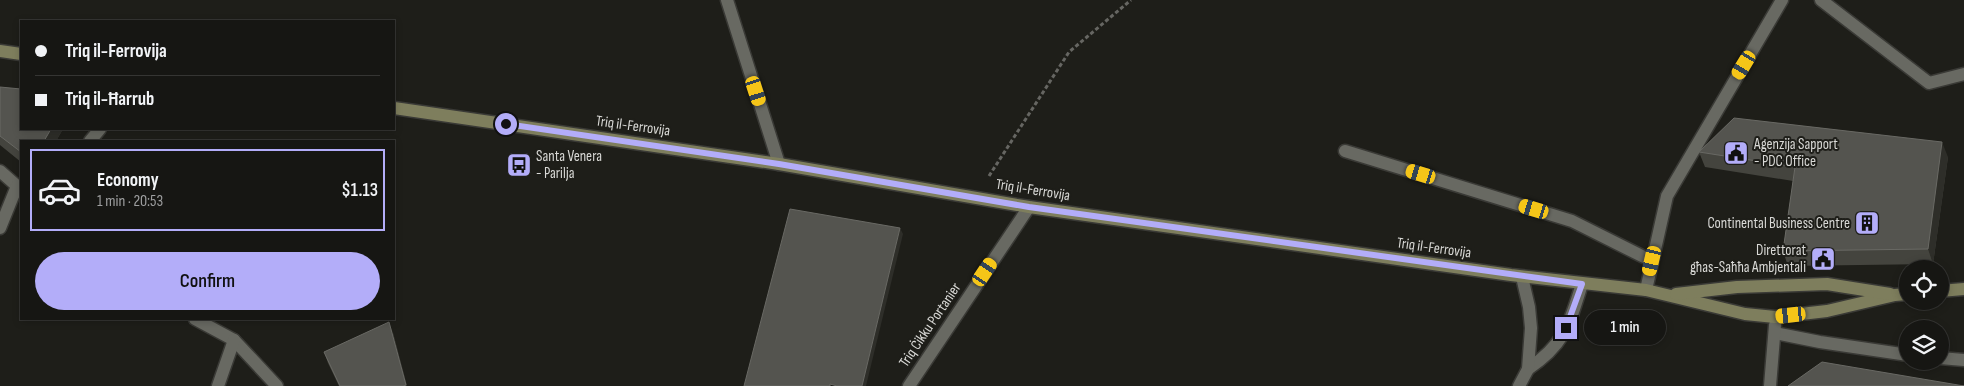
<!DOCTYPE html>
<html lang="en">
<head>
<meta charset="utf-8">
<style>
  :root { --surface:#161613; --page:#1f1f1c; --text:#f1f3f6; --muted:#9e9fa0; --line:#353533; --accent:#b3adf9 }
  body { margin:0; font-family:"Sofia Sans Condensed",sans-serif; background:var(--page); color:var(--text); height:100vh; display:flex; flex-direction:column; font-size:19px; white-space:nowrap }
  * { box-sizing:border-box; margin:0 }
  p { font-size:16px; color:var(--muted) }
  .icon { flex:none; width:28px; height:28px; fill:none; stroke:currentColor; stroke-width:2; stroke-linecap:round; stroke-linejoin:round }
  .map { position:relative; flex:1; overflow:hidden }
  .side { position:absolute; left:20px; top:140px; width:375px; height:180px; display:flex; flex-direction:column; background:var(--surface); border-radius:0px; box-shadow:0 2px 8px #0003,0 0 0 1px var(--line) }
  .side>* { flex:none }
  .banner { position:absolute; left:20px; top:20px; width:375px; height:110px; border-radius:0px; box-shadow:0 2px 8px #0003,0 0 0 1px var(--line); display:grid; align-content:center; height:110px; padding:0 15px; background:var(--surface) }
  .buttons { position:absolute; left:1899px; top:260px; display:grid; gap:10px }
  .buttons a { display:grid; place-items:center; width:50px; height:50px; border-radius:50%; background:var(--surface); box-shadow:0 2px 8px #0003,0 0 0 1px var(--line); font-size:25px }
  .end { position:absolute; width:22px; height:22px; margin:-11px; border:6px solid #b3adf9; background:#111; box-shadow:0 0 0 2px #111 }
  .from { border-radius:50% }
  .bubble { position:absolute; height:35px; border-radius:18px; background:var(--surface); box-shadow:0 2px 8px #0003,0 0 0 1px var(--line); font-size:16px; font-weight:600; line-height:35px; text-align:center }
  .car { position:absolute; width:15px; height:30px; margin:-15px -8px; border-radius:6px; box-shadow:0 0 4px 1px #0007; background:linear-gradient(#f5c518 24%,#345 0 40%,#f5c518 0 76%,#345 0 86%,#f5c518 0) }
  .banner b { display:flex; align-items:center; gap:18px; height:48px; font-size:19px }
  .banner b+b { border-top:1px solid var(--line) }
  .banner i { width:12px; height:12px; background:var(--text) }
  ul { padding:9px 0 0; list-style:none }
  li { display:flex; align-items:center; gap:15px; height:82px; margin:0 10px 8px; padding:0 5px; border:2px solid transparent; border-radius:0px }
  li div { flex:1 }
  li b { display:block; font-size:19px }
  li em { font-style:normal; font-weight:600 }
  li.current { border-color:var(--accent) }
  li>.icon { width:45px; height:45px; stroke-width:1.5 }
  .cta { display:flex; gap:10px; margin-top:auto; padding:10px 15px }
  .cta a { flex:1; height:58px; border-radius:30px; background:var(--accent); color:#111; font-size:20px; font-weight:600; line-height:58px; text-align:center }
  .map>svg:first-child { display:block }
  .lines { fill:none; stroke-linecap:round; stroke-linejoin:round }
  .service-casing { stroke:#3a3a36; stroke-width:15 }
  .minor-casing { stroke:#3a3a36; stroke-width:15 }
  .secondary-casing { stroke:#3a3a36; stroke-width:15 }
  .path { stroke:#666662; stroke-width:3; stroke-dasharray:4 2.5; stroke-linecap:butt }
  .service { stroke:#686962; stroke-width:12 }
  .minor { stroke:#686962; stroke-width:12 }
  .secondary { stroke:#7e7e5d; stroke-width:12 }
  .wall { fill:#44443e }
  .shaded-wall { fill:#2e2e29 }
  .building { fill:#54544f; stroke:#696964 }
  .route { stroke:#b3adf9; stroke-width:6 }
  .labels { text-anchor:middle; dominant-baseline:central; stroke-width:4; stroke-linejoin:round; paint-order:stroke }
  .street-label { font-size:15px; fill:#d9d9d6; stroke:#1e1e19 }
  .poi-label { font-size:15px; fill:#d9d9d6; stroke:#1e1e19; text-anchor:start }
</style>
</head>
<body>
<div class="map">
<svg width="1964" height="386" viewBox="0 0 1964 386">
  <rect width="100%" height="100%" fill="#1e1e19"/>
  <g class="lines">
    <defs>
      <g id="service">
        <path d="M 1821,0 L 1929,83 L 1964,74"/>
        <path d="M 1345,151 L 1572,221 L 1652,261"/>
        <path d="M 1646,290 L 1667,196 L 1782,0"/>
      </g>
      <g id="minor">
        <path d="M 727,0 L 779,164"/>
        <path d="M 90,141 L 100,129"/>
        <path d="M 0,171 L 17,186 L 21,192"/>
        <path d="M 0,228 L 17,186"/>
        <path d="M 195,319 L 234,340 L 277,386"/>
        <path d="M 1775,333 L 1820,342 L 1908,355"/>
        <path d="M 1940,358 L 1964,360"/>
        <path d="M 1528,369 C 1565,344 1569,325 1582,284"/>
        <path d="M 218,386 L 234,340"/>
        <path d="M 909,386 L 1029,207"/>
        <path d="M 1519,386 L 1528,369 L 1531,328 L 1529,307 L 1522,277"/>
        <path d="M 1770,386 L 1775,325"/>
      </g>
      <g id="secondary">
        <path d="M 0,51 L 21,54"/>
        <path d="M 394,108 L 779,164 L 1029,207 L 1511,275 L 1646,290 L 1745,314 L 1775,317 L 1827,311 L 1895,295 L 1908,294"/>
        <path d="M 1940,291 L 1964,289"/>
        <path d="M 1676,294 L 1737,287 L 1827,284 L 1890,294"/>
      </g>
    </defs>
    <use href="#service" class="service-casing"/>
    <use href="#minor" class="minor-casing"/>
    <use href="#secondary" class="secondary-casing"/>
    <path class="path" d="M 989,176 L 1069,52 L 1131,0"/>
    <use href="#service" class="service"/>
    <use href="#minor" class="minor"/>
    <use href="#secondary" class="secondary"/>
  </g>
  <g class="wall">
    <path d="M 0,87 L 21,129 L 63,129 L 56,141 L 21,141 L 21,162 L 0,145 Z"/>
    <path d="M 1699,152 L 1948,157 L 1933,264 L 1788,266 L 1783,251 L 1793,181 L 1705,167 Z"/>
    <path d="M 393,333 L 407,386 L 339,386 L 328,363 L 324,352 Z"/>
  </g>
  <g class="shaded-wall">
    <path d="M 51,129 L 63,129 L 56,141 L 44,141 Z"/>
    <path d="M 1942,142 L 1948,157 L 1933,264 L 1928,249 Z"/>
    <path d="M 900,228 L 903,234 L 866,386 L 862,386 Z"/>
    <path d="M 389,322 L 393,333 L 407,386 L 406,386 L 406,385 Z"/>
  </g>
  <g class="building">
    <path d="M 0,87 L 21,89 L 21,129 L 51,129 L 44,141 L 21,141 L 21,152 L 0,136 Z"/>
    <path d="M 1734,118 L 1942,142 L 1928,249 L 1783,251 L 1795,167 L 1699,152 Z"/>
    <path d="M 790,209 L 900,228 L 862,386 L 837,386 L 830,384 L 830,386 L 744,386 Z"/>
    <path d="M 389,322 L 406,385 L 403,386 L 340,386 L 324,352 Z"/>
    <path d="M 1822,362 L 1964,386 L 1788,386 Z"/>
  </g>
  <g class="lines">
    <path class="route" d="M 506,124 L 779,164 L 1029,207 L 1582,284 L 1566,328"/>
  </g>
  <defs>
    <symbol id="civic-square" viewBox="-11 -11 22 22"><rect x="-9" y="-9" width="18" height="18" rx="4" fill="#b3adf9" stroke="#1e1e19"/><path d="M-.6-6.5H3V-4.5H.6V-3L4-1V1h2V6H-6V1h2V-1L-.6-3ZM-1.2 2.5V6h2.4V2.5Z" fill="#111"/></symbol>
    <symbol id="bus-square" viewBox="-11 -11 22 22"><rect x="-9" y="-9" width="18" height="18" rx="4" fill="#b3adf9" stroke="#1e1e19"/><path d="M-5-6H5V4H4V6H2V4H-2V6H-4V4H-5ZM-3.5-4V0h7V-4ZM-3.5 1.2v1.5H-2V1.2ZM2 1.2v1.5H3.5V1.2Z" fill="#111"/></symbol>
    <symbol id="building-square" viewBox="-11 -11 22 22"><rect x="-9" y="-9" width="18" height="18" rx="4" fill="#b3adf9" stroke="#1e1e19"/><path d="M-4-6H4V6H1V3H-1V6H-4ZM-2.5-4.3h1.7v1.8h-1.7ZM.8-4.3h1.7v1.8H.8ZM-2.5-1h1.7V.8h-1.7ZM.8-1h1.7V.8H.8Z" fill="#111"/></symbol>
  </defs>
  <g fill-rule="evenodd">
    <use href="#civic-square" x="1722" y="139" width="28" height="28"/>
    <use href="#bus-square" x="505" y="151" width="28" height="28"/>
    <use href="#building-square" x="1853" y="209" width="28" height="28"/>
    <use href="#civic-square" x="1809" y="245" width="28" height="28"/>
  </g>
  <g class="labels">
    <g class="street-label">
      <text transform="translate(633 126) rotate(8)">Triq il-Ferrovija</text>
      <text transform="translate(1033 190) rotate(9)">Triq il-Ferrovija</text>
      <text transform="translate(1434 248) rotate(8)">Triq il-Ferrovija</text>
      <text transform="translate(930 325) rotate(-56)">Triq Ċikku Portanier</text>
    </g>
    <g class="poi-label">
      <text x="1754" y="144">Agenzija Sapport<tspan x="1754" dy="17">- PDC Office</tspan></text>
      <text x="536" y="156">Santa Venera<tspan x="536" dy="17">- Parilja</tspan></text>
      <text x="1850" y="223" text-anchor="end">Continental Business Centre</text>
      <text x="1806" y="250" text-anchor="end">Direttorat<tspan x="1806" dy="17">għas-Saħħa Ambjentali</tspan></text>
    </g>
  </g>
</svg>
<div class="buttons">
<a><svg class="icon" aria-label="locate" viewBox="0 0 24 24"><circle cx="12" cy="12" r="6"/><path d="M12 2v4M12 18v4M2 12h4M18 12h4"/></svg></a>
<a><svg class="icon" aria-label="layers" viewBox="0 0 24 24"><path d="M12 4l9 5-9 5-9-5zM3 14l9 5 9-5"/></svg></a>
</div>
<i class="end from" style="left:506px;top:124px"></i>
<i class="end" style="left:1566px;top:328px"></i>
<div class="bubble" style="left:1584px;top:310px;width:82px">1 min</div>
<i class="car" style="left:1744px;top:65px;rotate:211deg"></i>
<i class="car" style="left:756px;top:91px;rotate:162deg"></i>
<i class="car" style="left:1421px;top:174px;rotate:287deg"></i>
<i class="car" style="left:1534px;top:209px;rotate:287deg"></i>
<i class="car" style="left:1652px;top:261px;rotate:193deg"></i>
<i class="car" style="left:985px;top:272px;rotate:34deg"></i>
<i class="car" style="left:1791px;top:315px;rotate:264deg"></i>
<div class="banner">
<b><i class="from"></i>Triq il-Ferrovija</b>
<b><i></i>Triq il-Ħarrub</b>
</div>
<section class="side">
<ul>
<li class="current"><svg class="icon" aria-label="car" viewBox="0 0 24 24"><path d="M5 17H2v-5l4-1 3-4h7l3 4 3 1v5h-3M9 17h6M6 11h13"/><circle cx="7" cy="17" r="2"/><circle cx="17" cy="17" r="2"/></svg><div><b>Economy</b><p>1 min · 20:53</p></div><em>$1.13</em></li>
</ul>
<div class="cta"><a>Confirm</a></div>
</section>
</div>
</body>
</html>
